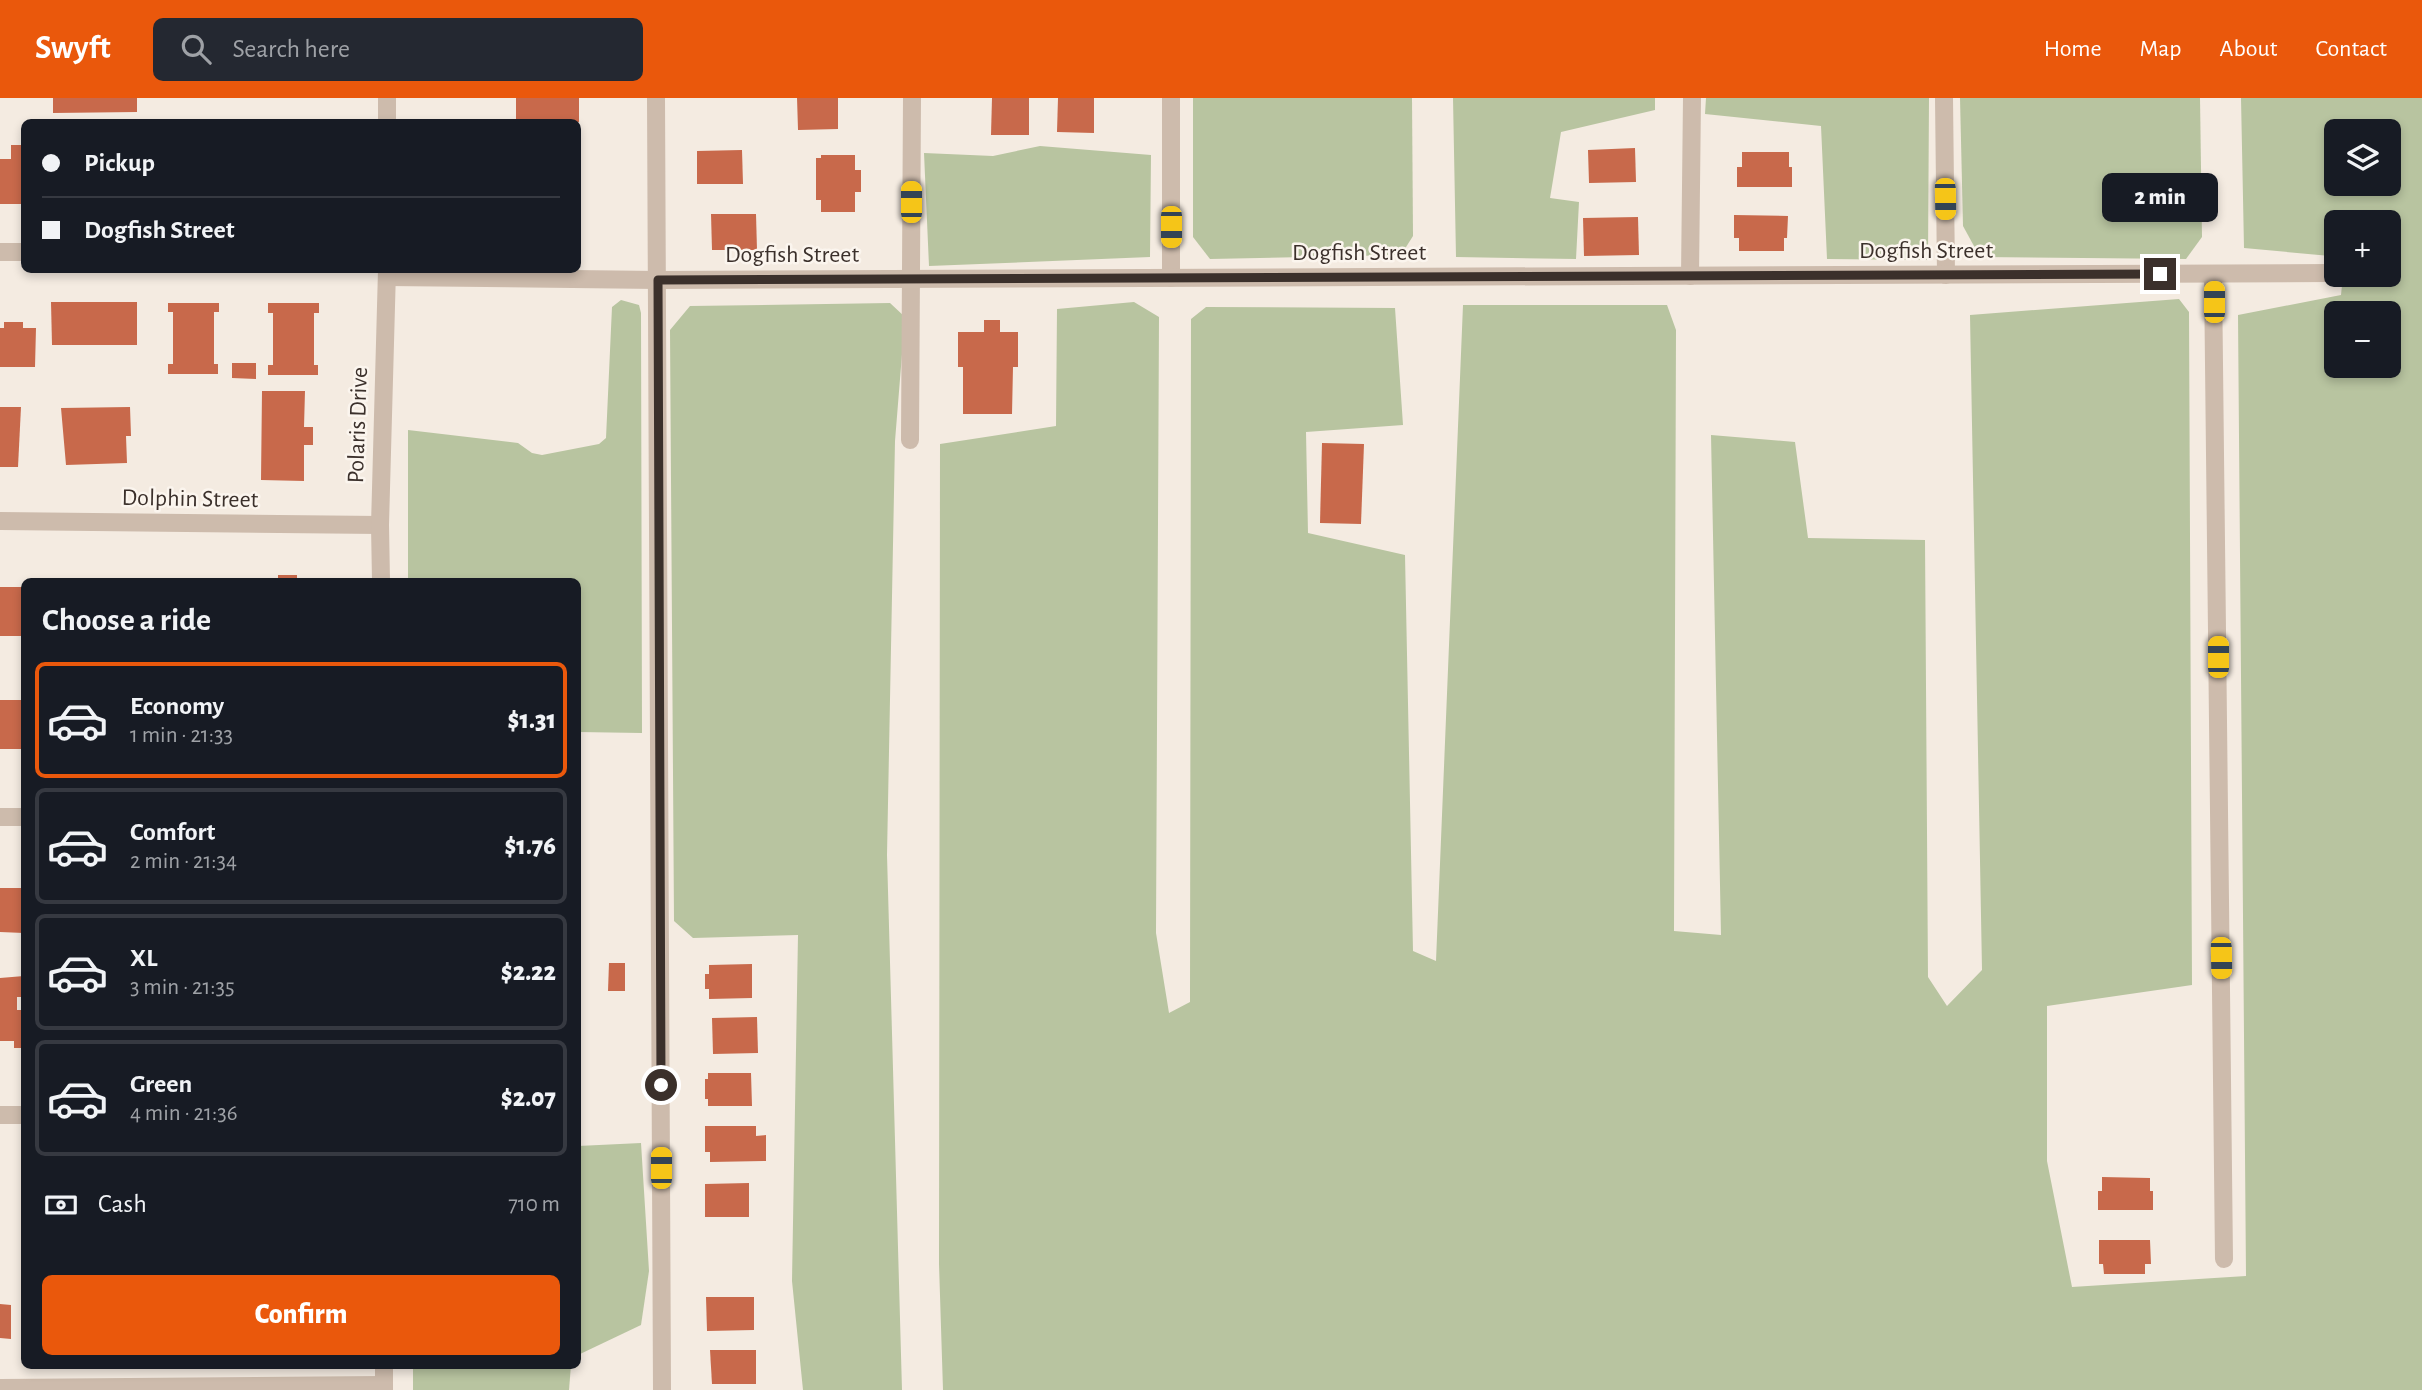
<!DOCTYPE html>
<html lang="en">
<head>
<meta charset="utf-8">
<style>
  :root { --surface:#171b24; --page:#242831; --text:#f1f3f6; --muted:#9ea1a6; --line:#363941; --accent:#ea580c }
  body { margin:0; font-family:"Alegreya Sans",sans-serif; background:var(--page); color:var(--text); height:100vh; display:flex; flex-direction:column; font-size:26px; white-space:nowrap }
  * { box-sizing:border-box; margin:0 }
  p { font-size:23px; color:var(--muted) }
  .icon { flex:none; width:38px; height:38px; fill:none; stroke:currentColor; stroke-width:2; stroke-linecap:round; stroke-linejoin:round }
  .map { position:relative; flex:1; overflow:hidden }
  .sheet { position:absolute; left:21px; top:480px; width:560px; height:791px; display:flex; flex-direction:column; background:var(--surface); border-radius:10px; box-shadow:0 4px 10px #0003 }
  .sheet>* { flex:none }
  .hud { position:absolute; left:21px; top:21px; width:560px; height:154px; border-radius:10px; box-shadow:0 4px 10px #0003; display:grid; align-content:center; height:154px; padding:0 21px; background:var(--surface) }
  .buttons { position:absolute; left:2324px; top:21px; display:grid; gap:14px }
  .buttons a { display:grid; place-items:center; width:77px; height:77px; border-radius:10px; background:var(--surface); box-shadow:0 4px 10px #0003; font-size:35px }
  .end { position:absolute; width:32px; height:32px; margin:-16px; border:9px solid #3b302b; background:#fff; box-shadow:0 0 0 4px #fff }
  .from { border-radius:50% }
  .bubble { position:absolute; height:49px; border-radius:10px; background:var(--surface); box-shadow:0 4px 10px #0003; font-size:23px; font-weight:800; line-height:49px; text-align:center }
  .car { position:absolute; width:21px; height:42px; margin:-21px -10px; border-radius:9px; box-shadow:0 0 5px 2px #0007; background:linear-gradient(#f5c518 24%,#345 0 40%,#f5c518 0 76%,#345 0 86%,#f5c518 0) }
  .hud b { display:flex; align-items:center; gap:24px; height:66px; font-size:26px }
  .hud b+b { border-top:2px solid var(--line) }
  .hud i { width:18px; height:18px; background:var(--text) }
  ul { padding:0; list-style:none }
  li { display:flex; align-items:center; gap:21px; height:116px; margin:0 14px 10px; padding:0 7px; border:4px solid var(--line); border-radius:10px }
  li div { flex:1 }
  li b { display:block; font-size:26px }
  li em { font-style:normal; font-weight:800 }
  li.selected { border-color:var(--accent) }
  li>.icon { width:63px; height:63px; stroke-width:1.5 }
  h2 { padding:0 21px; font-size:32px; line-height:84px }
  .pay { display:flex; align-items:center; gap:18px; height:77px; padding:0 21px; font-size:26px }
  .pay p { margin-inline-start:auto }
  .button { display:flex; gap:14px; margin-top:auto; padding:14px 21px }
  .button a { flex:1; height:80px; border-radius:10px; background:var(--accent); color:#fff; font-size:28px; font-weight:800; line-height:80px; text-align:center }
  header { display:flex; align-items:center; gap:42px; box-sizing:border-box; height:98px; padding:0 35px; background:var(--accent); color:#fff }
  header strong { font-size:33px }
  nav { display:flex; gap:38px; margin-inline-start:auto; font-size:24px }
  .search { width:490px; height:63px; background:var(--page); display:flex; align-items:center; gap:18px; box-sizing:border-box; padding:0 24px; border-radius:10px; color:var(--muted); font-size:26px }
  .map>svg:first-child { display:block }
  .green { fill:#b8c4a0; fill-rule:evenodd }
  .building { fill:#c8694b }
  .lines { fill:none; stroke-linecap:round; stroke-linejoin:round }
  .minor { stroke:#cdbbac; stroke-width:18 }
  .route { stroke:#3b302b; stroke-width:9 }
  .labels { text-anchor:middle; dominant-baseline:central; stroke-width:5; stroke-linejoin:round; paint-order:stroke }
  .street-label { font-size:24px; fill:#3b302b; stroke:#fbf5ee }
</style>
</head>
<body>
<header>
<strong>Swyft</strong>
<div class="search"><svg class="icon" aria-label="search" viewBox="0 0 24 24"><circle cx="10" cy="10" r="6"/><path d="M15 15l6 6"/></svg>Search here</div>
<nav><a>Home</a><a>Map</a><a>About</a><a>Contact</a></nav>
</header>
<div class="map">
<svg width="2422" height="1292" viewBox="0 0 2422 1292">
  <rect width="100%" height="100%" fill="#f4ebe1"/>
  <g class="green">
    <path d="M 1193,0 L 1412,0 L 1413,138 L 1401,157 L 1210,161 L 1193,139 Z"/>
    <path d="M 1453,0 L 1655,0 L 1655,12 L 1561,34 L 1550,100 L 1579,104 L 1576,161 L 1456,159 Z"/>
    <path d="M 1706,0 L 1929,0 L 1928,162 L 1827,161 L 1821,28 L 1705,16 Z"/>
    <path d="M 1960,0 L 2200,0 L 2202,139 L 2186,161 L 1980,159 L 1963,128 Z"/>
    <path d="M 2241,0 L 2422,0 L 2422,1292 L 943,1292 L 939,1166 L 940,346 L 1056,328 L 1057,211 L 1134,204 L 1159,219 L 1156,835 L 1169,915 L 1190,904 L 1191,221 L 1206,209 L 1395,210 L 1403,327 L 1306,334 L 1308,435 L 1405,457 L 1413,853 L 1436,863 L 1463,207 L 1667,207 L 1676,232 L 1674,833 L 1721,837 L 1711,337 L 1795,344 L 1808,440 L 1925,442 L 1928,879 L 1947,908 L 1982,872 L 1970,217 L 2179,201 L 2189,214 L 2192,887 L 2047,908 L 2047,1063 L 2072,1189 L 2246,1178 L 2238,217 L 2341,197 L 2343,177 L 2389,177 L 2389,124 L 2336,124 L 2336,167 L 2330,158 L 2244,150 ZM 2389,33 L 2389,86 L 2336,86 L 2336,33 ZM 2389,215 L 2389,268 L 2336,268 L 2336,215 Z"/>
    <path d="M 1040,48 L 1151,57 L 1150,159 L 929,168 L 924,55 L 993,58 Z"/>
    <path d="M 621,202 L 639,207 L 641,215 L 642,635 L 578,634 L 578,483 L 408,483 L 408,332 L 518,345 L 532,355 L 542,357 L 599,346 L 606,340 L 612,209 Z"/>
    <path d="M 890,205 L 905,219 L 895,343 L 887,757 L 902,1292 L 803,1292 L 792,1183 L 798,837 L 693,840 L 674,823 L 670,232 L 690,208 Z"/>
    <path d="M 641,1045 L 649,1173 L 641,1227 L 578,1257 L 578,1048 Z"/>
    <path d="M 413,1267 L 571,1267 L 569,1292 L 413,1292 Z"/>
  </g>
  <g class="building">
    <path d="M 53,0 L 137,0 L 137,14 L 53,15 Z"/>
    <rect x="516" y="0" width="63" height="24"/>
    <path d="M 797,0 L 838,0 L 838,31 L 798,32 Z"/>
    <path d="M 992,0 L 1029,0 L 1029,37 L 991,37 Z"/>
    <path d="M 1058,0 L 1094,0 L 1094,35 L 1057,34 Z"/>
    <path d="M 11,47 L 24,47 L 24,106 L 0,106 L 0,61 L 11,61 Z"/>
    <path d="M 1635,50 L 1636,84 L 1589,85 L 1588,52 Z"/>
    <path d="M 742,52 L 743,86 L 697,86 L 697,53 Z"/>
    <path d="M 1742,54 L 1789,54 L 1789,69 L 1792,69 L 1792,89 L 1737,89 L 1737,69 L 1742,69 Z"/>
    <path d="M 821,57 L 855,57 L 855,72 L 861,72 L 861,94 L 855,94 L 855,114 L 821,114 L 821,102 L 816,102 L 816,60 L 821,60 Z"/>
    <path d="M 711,116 L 756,116 L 757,152 L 712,152 Z"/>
    <path d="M 1734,117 L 1788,118 L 1787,140 L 1784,140 L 1784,153 L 1739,153 L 1739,140 L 1734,140 Z"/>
    <path d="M 1638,119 L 1639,157 L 1584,158 L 1583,120 Z"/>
    <path d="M 51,204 L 137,204 L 137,247 L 52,247 Z"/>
    <path d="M 168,205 L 219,205 L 219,214 L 214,214 L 214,266 L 218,266 L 218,276 L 168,276 L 168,266 L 173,266 L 173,214 L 168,214 Z"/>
    <path d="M 268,205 L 319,205 L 319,215 L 314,215 L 314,267 L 318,267 L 318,277 L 268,277 L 268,267 L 273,267 L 273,215 L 268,215 Z"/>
    <path d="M 984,222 L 1000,222 L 1000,234 L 1018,234 L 1018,269 L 1013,269 L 1012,316 L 963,316 L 963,269 L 958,269 L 958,234 L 984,234 Z"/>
    <path d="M 4,224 L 23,224 L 23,230 L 36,230 L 35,269 L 0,269 L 0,230 L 4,230 Z"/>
    <path d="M 232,265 L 256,265 L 256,281 L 232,280 Z"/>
    <path d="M 262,293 L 305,293 L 304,329 L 313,329 L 313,347 L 304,347 L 304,383 L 261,382 Z"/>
    <path d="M 0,309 L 21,309 L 18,369 L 0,369 Z"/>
    <path d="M 130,309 L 131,338 L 126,338 L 127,365 L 66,367 L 61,310 Z"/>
    <path d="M 1322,345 L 1364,346 L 1361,426 L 1320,425 Z"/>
    <rect x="278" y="477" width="19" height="6"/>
    <rect x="0" y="489" width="24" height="49"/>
    <rect x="0" y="602" width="24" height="49"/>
    <path d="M 0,790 L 24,790 L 24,835 L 0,834 Z"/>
    <path d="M 609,865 L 625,865 L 625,893 L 608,893 Z"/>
    <path d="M 752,866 L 752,900 L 709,901 L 709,891 L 705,891 L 705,876 L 709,876 L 709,867 Z"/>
    <path d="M 24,878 L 24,899 L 17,899 L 17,912 L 24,912 L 24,950 L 14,950 L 14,943 L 0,943 L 0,880 Z"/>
    <path d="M 757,919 L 758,955 L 713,956 L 712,920 Z"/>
    <path d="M 708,975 L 751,975 L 752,1008 L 708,1008 L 708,1001 L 705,1001 L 705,981 L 708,981 Z"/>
    <path d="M 705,1028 L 756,1028 L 756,1038 L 766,1037 L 766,1063 L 710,1064 L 710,1054 L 705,1054 Z"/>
    <path d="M 2102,1079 L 2150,1080 L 2150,1093 L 2153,1093 L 2153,1112 L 2098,1112 L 2098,1093 L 2102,1093 Z"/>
    <path d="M 749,1085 L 749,1119 L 705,1119 L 705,1086 Z"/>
    <path d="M 2099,1142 L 2150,1142 L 2151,1166 L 2145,1166 L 2145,1176 L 2104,1176 L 2103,1166 L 2099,1166 Z"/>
    <path d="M 706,1199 L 754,1199 L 754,1232 L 707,1233 Z"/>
    <path d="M 0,1206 L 11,1207 L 11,1241 L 0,1240 Z"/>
    <path d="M 710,1252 L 756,1252 L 756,1286 L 712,1286 Z"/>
  </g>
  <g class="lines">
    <g class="minor">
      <path d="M 387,0 L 387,24"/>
      <path d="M 656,0 L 662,1292"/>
      <path d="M 1171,0 L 1171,180"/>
      <path d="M 1944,0 L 1946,177"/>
      <path d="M 0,154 L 24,154"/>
      <path d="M 2213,176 L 2224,1161"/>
      <path d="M 1690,178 L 1692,0"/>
      <path d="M 387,179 L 658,182 L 2332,175"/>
      <path d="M 910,342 L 912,0"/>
      <path d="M 0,423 L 380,427"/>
      <path d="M 381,483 L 380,427 L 387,172"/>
      <path d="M 0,719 L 24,719"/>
      <path d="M 0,1017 L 24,1017"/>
      <path d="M 384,1267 L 384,1292"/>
      <path d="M 0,1290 L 384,1287"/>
    </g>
  </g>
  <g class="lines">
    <path class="route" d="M 661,987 L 658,182 L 2160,176"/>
  </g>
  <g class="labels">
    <g class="street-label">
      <text x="1926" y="153">Dogfish Street</text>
      <text x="1359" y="155">Dogfish Street</text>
      <text x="792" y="157">Dogfish Street</text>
      <text transform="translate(358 327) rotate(-88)">Polaris Drive</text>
      <text transform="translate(190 401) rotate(1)">Dolphin Street</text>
    </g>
  </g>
</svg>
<div class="buttons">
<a><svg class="icon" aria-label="layers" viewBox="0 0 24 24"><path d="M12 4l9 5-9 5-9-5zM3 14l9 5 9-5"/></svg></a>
<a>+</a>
<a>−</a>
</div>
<i class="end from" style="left:661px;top:987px"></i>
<i class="end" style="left:2160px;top:176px"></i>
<div class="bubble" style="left:2102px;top:75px;width:116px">2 min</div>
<i class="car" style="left:1945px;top:101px;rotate:179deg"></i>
<i class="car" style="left:911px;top:104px;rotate:0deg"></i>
<i class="car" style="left:1171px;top:129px;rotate:180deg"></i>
<i class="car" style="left:2214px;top:204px;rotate:0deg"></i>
<i class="car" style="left:2218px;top:559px;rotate:0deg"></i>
<i class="car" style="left:2221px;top:860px;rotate:179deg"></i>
<i class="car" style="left:661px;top:1070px;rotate:0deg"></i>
<div class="hud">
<b><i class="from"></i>Pickup</b>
<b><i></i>Dogfish Street</b>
</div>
<section class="sheet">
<h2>Choose a ride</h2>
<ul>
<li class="selected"><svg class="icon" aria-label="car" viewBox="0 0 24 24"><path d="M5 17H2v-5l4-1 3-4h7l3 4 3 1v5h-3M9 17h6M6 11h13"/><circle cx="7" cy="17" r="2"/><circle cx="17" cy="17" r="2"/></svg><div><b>Economy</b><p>1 min · 21:33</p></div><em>$1.31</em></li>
<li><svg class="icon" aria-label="car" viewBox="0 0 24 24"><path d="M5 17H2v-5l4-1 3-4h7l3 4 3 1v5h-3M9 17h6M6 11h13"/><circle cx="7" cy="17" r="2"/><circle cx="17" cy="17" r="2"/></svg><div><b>Comfort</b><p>2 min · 21:34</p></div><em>$1.76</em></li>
<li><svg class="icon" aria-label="car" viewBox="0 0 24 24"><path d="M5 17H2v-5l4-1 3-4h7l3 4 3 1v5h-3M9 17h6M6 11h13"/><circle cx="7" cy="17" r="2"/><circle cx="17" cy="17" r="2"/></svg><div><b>XL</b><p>3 min · 21:35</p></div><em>$2.22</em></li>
<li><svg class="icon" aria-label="car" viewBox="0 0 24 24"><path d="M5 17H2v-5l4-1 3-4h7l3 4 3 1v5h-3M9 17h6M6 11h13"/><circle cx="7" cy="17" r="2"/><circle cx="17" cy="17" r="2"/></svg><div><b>Green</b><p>4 min · 21:36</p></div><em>$2.07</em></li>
</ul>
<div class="pay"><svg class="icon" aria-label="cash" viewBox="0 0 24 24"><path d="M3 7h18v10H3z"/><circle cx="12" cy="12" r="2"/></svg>Cash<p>710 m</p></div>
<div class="button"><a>Confirm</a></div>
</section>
</div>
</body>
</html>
